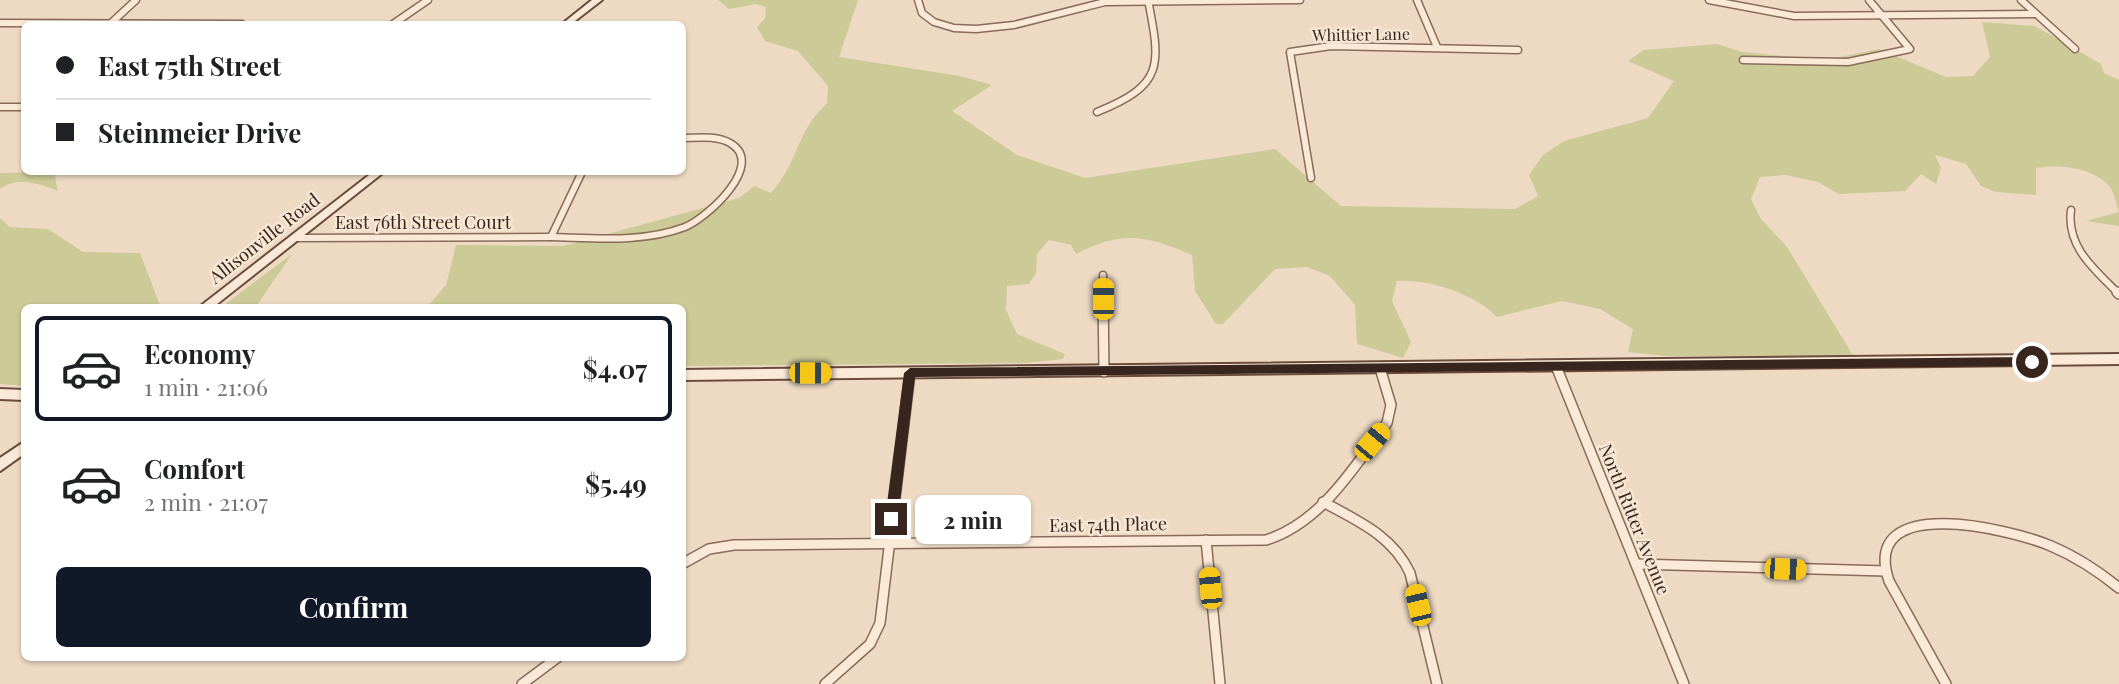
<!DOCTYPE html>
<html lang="en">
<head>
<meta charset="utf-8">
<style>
  :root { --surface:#fff; --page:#f6f6f6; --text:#202124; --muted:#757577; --line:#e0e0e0; --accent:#111827 }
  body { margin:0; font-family:"Playfair Display",serif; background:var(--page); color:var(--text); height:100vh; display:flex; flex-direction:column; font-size:26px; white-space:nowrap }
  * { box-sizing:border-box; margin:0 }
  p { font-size:23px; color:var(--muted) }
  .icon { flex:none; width:38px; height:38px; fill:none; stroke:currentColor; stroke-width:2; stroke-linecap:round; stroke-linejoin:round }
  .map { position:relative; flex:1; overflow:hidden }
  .drawer { position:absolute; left:21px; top:304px; width:665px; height:357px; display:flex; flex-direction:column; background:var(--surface); border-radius:10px; box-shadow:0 2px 5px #0004 }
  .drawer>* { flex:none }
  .top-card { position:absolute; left:21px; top:21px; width:665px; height:154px; border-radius:10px; box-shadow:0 2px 5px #0004; display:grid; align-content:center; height:154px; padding:0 35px; background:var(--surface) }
  .end { position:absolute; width:32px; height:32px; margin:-16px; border:9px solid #38261e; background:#fff; box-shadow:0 0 0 4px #fff }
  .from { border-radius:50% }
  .bubble { position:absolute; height:49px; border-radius:10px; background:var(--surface); box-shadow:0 2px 5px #0004; font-size:23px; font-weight:700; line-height:49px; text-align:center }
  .car { position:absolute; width:21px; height:42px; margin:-21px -10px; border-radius:9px; box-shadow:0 0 5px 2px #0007; background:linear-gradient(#f5c518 24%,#345 0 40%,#f5c518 0 76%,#345 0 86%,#f5c518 0) }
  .top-card b { display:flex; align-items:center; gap:24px; height:66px; font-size:26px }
  .top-card b+b { border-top:2px solid var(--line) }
  .top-card i { width:18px; height:18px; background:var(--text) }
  ul { padding:12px 0 0; list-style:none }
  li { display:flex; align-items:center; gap:21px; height:105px; margin:0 14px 10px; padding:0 21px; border:4px solid transparent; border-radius:10px }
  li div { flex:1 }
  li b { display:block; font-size:26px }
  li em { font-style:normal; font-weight:700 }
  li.active { border-color:var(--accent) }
  li>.icon { width:63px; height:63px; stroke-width:1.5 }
  .cta { display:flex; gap:14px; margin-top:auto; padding:14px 35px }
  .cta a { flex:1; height:80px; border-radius:10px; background:var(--accent); color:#fff; font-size:28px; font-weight:700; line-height:80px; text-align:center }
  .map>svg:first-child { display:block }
  .green { fill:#ccca97 }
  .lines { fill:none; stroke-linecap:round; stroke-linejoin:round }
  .street-far1-casing { stroke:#896b5a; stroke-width:9 }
  .street-casing { stroke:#896b5a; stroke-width:12 }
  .secondary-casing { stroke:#6a4c3d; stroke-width:4 }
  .street-far1 { stroke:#f9e9d6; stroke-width:6 }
  .street { stroke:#f9e9d6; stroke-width:9 }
  .secondary { fill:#f9e9d6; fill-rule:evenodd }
  .route { fill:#38261e }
  .labels { text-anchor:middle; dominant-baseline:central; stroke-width:5; stroke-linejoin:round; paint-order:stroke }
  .far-street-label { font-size:16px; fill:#38261e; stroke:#f6e6d3 }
  .street-label { font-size:18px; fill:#38261e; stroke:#f6e6d3 }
</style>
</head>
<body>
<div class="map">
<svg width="2119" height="684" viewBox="0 0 2119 684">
  <rect width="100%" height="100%" fill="#eedac3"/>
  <g class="green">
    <path d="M 718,0 L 858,0 L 839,57 L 960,76 L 992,85 L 952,111 L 1017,155 L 1085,178 L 1275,149 L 1341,206 L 1515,209 L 1538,196 L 1529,175 L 1543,155 L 1564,141 L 1648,118 L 1674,81 L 1628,61 L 1644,50 L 1717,44 L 1742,52 L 1825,60 L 1879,49 L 1946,77 L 1973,76 L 1990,57 L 1982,22 L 2035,26 L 2101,64 L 2104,73 L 2119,80 L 2119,226 L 2086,221 L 2119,212 C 2116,204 2114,191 2109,186 C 2093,167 2058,164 2036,168 L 2036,195 L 1996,192 L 1981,186 L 1966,164 L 1935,155 L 1941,168 L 1936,184 L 1921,174 L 1905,191 L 1839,194 L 1818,182 L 1786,175 L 1760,177 L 1751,199 L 1761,219 L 1787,247 L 1854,357 L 1665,356 L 1628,352 L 1633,329 L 1600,309 L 1562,301 L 1497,317 C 1475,294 1429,279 1397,281 L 1392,301 L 1411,342 L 1403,358 L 1357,344 L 1355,305 L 1330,276 L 1307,267 L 1275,269 L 1223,324 L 1216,324 L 1195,291 L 1192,255 C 1146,235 1122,230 1076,254 L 1071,245 L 1049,240 L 1037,254 L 1036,273 L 1029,284 L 1007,286 L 1006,310 L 1017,334 L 1065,354 L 1063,359 L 1026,363 L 683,366 L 682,308 L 426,308 L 446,285 L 456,245 L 564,246 L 739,198 L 755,186 L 771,193 C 798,163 796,132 827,103 L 828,86 L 798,51 L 765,41 L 757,27 L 765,18 L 766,7 L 756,4 L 729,9 Z"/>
    <path d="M 54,172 L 58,191 C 39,184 18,176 0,189 L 0,173 Z"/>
    <path d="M 0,218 L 10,227 L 48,229 L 83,252 L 140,253 L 160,305 L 158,308 L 24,308 L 24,386 L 0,384 Z"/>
    <path d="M 292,254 L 255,308 L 220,308 Z"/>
  </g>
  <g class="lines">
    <defs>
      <g id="street-far1">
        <path d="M 918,0 L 922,13 L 934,22 L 954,28 L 976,29 L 1014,25 L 1105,2 L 1300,0"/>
        <path d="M 1417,0 L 1437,47"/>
        <path d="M 1709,0 L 1794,16 L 2036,14"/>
        <path d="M 2021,0 L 2075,49"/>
        <path d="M 0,23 L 242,24"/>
        <path d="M 110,24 L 136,0"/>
        <path d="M 393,24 L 428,0"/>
        <path d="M 1743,60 L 1848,62 L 1910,49 L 1869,0"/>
        <path d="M 0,107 L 24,107"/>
        <path d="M 1097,112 C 1164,85 1161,66 1148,0"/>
        <path d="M 582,172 L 551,237 C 595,238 643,243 685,227 C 707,218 767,164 730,143 C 716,135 697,138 682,138"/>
        <path d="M 1311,178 L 1290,52 L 1331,46 L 1518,50"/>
        <path d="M 2071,210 C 2066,247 2095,270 2119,294"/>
        <path d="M 295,238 L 551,237"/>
        <path d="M 1103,275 L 1103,294"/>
      </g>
      <g id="street">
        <path d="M 1103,292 L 1104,372"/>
        <path d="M 2117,292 L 2119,294"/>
        <path d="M 1556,366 L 1684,684"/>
        <path d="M 1323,502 C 1358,521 1393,536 1410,573 L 1437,684"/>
        <path d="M 1206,540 L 1220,684"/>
        <path d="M 682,564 L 709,549 L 734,545 L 1266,540 C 1321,523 1354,467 1387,423 L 1391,405 L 1380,368"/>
        <path d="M 1636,564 L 1886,571"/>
        <path d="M 522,684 L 557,658"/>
        <path d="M 825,684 L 870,644 L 880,623 L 910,373"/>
        <path d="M 1946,684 L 1889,581 C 1859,492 2011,529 2051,546 C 2075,556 2098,571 2119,588"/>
      </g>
      <g id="secondary">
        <path d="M 592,0 L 602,0 L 571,24 L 562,24 Z"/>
        <path d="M 373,172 L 384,172 L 212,308 L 198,308 Z"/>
        <path d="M 2119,354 L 2119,364 L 682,380 L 682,370 Z"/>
        <path d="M 0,389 L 24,390 L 24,400 L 0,399 Z"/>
        <path d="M 24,442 L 24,454 L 0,471 L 0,458 Z"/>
      </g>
    </defs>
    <use href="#street-far1" class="street-far1-casing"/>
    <use href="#street" class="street-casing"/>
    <use href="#secondary" class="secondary-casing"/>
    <use href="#street-far1" class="street-far1"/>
    <use href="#street" class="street"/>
    <use href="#secondary" class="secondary"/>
  </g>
  <path class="route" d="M 2032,357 L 2038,362 L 2032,366 L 915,377 L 898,519 L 891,524 L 885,519 L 904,373 L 910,368 Z"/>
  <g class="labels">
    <g class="far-street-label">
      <text transform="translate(1361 34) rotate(-1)">Whittier Lane</text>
    </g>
    <g class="street-label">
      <text x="423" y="222">East 76th Street Court</text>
      <text transform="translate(264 238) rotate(-38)">Allisonville Road</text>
      <text transform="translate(1635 519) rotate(68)">North Ritter Avenue</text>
      <text transform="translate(1108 524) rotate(-1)">East 74th Place</text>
    </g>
  </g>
</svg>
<i class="end from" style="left:2032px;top:362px"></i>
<i class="end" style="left:891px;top:519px"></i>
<div class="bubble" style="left:915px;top:495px;width:116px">2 min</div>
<i class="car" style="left:1103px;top:299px;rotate:0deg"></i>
<i class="car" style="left:810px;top:373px;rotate:90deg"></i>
<i class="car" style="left:1372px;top:442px;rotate:40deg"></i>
<i class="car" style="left:1785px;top:569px;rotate:92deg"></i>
<i class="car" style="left:1210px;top:588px;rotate:355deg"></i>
<i class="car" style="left:1418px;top:605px;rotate:347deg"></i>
<div class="top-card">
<b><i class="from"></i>East 75th Street</b>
<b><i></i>Steinmeier Drive</b>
</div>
<section class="drawer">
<ul>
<li class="active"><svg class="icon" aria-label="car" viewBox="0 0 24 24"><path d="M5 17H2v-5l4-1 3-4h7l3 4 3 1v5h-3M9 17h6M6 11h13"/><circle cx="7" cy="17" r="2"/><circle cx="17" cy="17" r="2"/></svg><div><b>Economy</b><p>1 min · 21:06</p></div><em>$4.07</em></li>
<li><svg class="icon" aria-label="car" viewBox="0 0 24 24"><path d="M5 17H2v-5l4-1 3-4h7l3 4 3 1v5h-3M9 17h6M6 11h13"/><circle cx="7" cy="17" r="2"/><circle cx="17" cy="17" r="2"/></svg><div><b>Comfort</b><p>2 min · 21:07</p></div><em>$5.49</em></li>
</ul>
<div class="cta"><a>Confirm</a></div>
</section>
</div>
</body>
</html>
